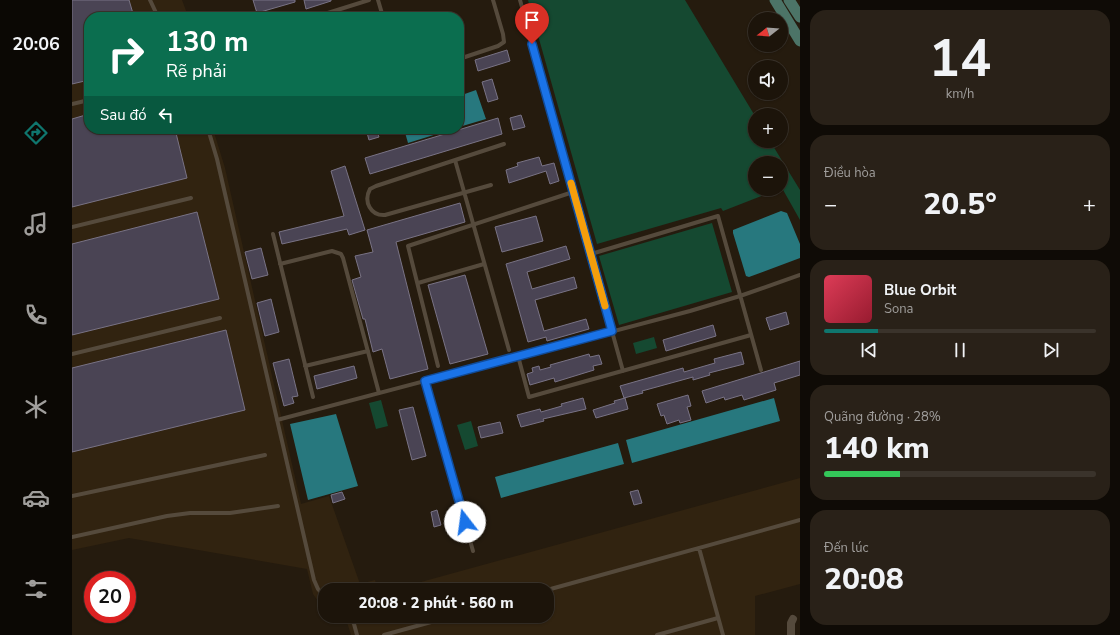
<!DOCTYPE html>
<html lang="vi">
<meta charset="utf-8">
<style>
:root{--surface:#1c140a;--page:#292118;--text:#f1f3f6;--muted:#a09e9c;--line:#3a332b;--accent:#0f766e}
body{margin:0;font-family:"Nunito Sans",sans-serif;background:var(--page);color:var(--text);height:100vh;display:flex;flex-direction:column;font-size:15px;white-space:nowrap}
*{box-sizing:border-box;margin:0}
p{font-size:13px;color:var(--muted)}
.icon{flex:none;width:22px;height:22px;fill:none;stroke:currentColor;stroke-width:2;stroke-linecap:round;stroke-linejoin:round}
.map{position:relative;flex:1;overflow:hidden}
.details{display:flex;flex-direction:column;gap:10px;padding:10px;background:#0f0b06;width:320px}
.details>*{flex:none}
.banner{position:absolute;left:12px;top:12px;width:380px;height:122px;border-radius:16px;box-shadow:0 1px 3px #0004,0 0 0 1px var(--line);background:#0b6e4f;color:#fff;overflow:hidden}
.needle{width:26px;rotate:253deg}
.buttons{position:absolute;left:676px;top:12px;display:grid;gap:8px}
.buttons a{display:grid;place-items:center;width:40px;height:40px;border-radius:50%;background:var(--surface);box-shadow:0 1px 3px #0004,0 0 0 1px var(--line);font-size:20px}
.speed{position:absolute;left:12px;top:571px;display:flex;gap:8px;font-size:20px;font-weight:700;text-align:center}
.speed>*{display:grid;place-content:center;width:52px;height:52px;border-radius:50%;background:var(--surface);box-shadow:0 1px 3px #0004,0 0 0 1px var(--line);line-height:1}
.speed .limit{border:6px solid #d22;background:#fff;color:#111}
.pin{position:absolute;display:grid;place-items:center;width:34px;height:34px;color:#fff;margin:-41px -17px;border-radius:50% 50% 50% 0;rotate:-45deg;box-shadow:0 0 4px #0007}
.pin .icon{rotate:45deg}
.me{position:absolute;width:44px;margin:-22px;rotate:345deg;stroke-linejoin:round;filter:drop-shadow(0 0 3px #0008)}
.turn{display:flex;align-items:center;gap:14px;height:84px;padding:0 16px;font-size:18px}
.turn .icon{width:52px;height:52px;stroke-width:2.5}
.turn b{display:block;font-size:28px;line-height:34px}
.then{display:flex;align-items:center;height:38px;padding:0 16px;background:#0003;gap:8px;font-size:15px}
.big{font-size:30px;font-weight:800;line-height:1.1}
.details .card{flex:1;display:flex;flex-direction:column;justify-content:center;gap:6px;min-width:0;padding:0 14px;border-radius:16px;background:var(--page)}
.details .dial{align-items:center;gap:0}
.dial b{font-size:52px;line-height:1}
.song{display:flex;align-items:center;gap:12px}
.cover{width:48px;height:48px;border-radius:6px;background:linear-gradient(135deg,hsl(350 70% 55%),hsl(350 70% 35%))}
.played{height:4px;border-radius:2px;background:linear-gradient(90deg,var(--accent) 20%,var(--line) 20%)}
.keys{display:flex;justify-content:space-around;direction:ltr}
.heat{display:flex;justify-content:space-between;align-items:center;font-size:22px;direction:ltr}
.charge{height:6px;border-radius:3px;background:linear-gradient(90deg,#34c759 28%,var(--line) 0)}
.trip{position:absolute;left:246px;top:583px;width:236px;height:40px;border-radius:16px;background:var(--surface);box-shadow:0 1px 3px #0004,0 0 0 1px var(--line);font-weight:800;line-height:40px;text-align:center}
main{display:flex;flex:1;min-height:0}
.tab-bar{display:flex;flex-direction:column;width:72px;justify-content:space-around;align-items:center;background:#0b0804;color:var(--muted)}
.tab-bar .icon{width:28px;height:28px}
.tab-bar .selected{color:var(--accent)}
.tab-bar b{font-size:18px;color:var(--text)}
.map>svg:first-child{display:block}
.built{fill:#312310}
.green{fill:#154931}
.water{fill:#27787e}
.building{fill:#4a4454;stroke:#797385}
.lines{fill:none;stroke-linecap:round;stroke-linejoin:round}
.service{stroke:#554a3c;stroke-width:4}
.minor{stroke:#554a3c;stroke-width:8}
.secondary{stroke:#4c7467;stroke-width:11}
.route-casing{stroke:#114b97;stroke-width:10}
.route{stroke:#1a73e8;stroke-width:7}
.slow{stroke:#f59e0b;stroke-width:7}
</style>
<main>
<nav class="tab-bar">
<b>20:06</b>
<svg class="icon selected" aria-label="directions" viewBox="0 0 24 24"><path d="M12 3l9 9-9 9-9-9zM9 14v-3h6M13 9l2 2-2 2"/></svg>
<svg class="icon" aria-label="music" viewBox="0 0 24 24"><path d="M9 18V5l10-2v13"/><circle cx="6" cy="18" r="3"/><circle cx="16" cy="16" r="3"/></svg>
<svg class="icon" aria-label="phone" viewBox="0 0 24 24"><path d="M5 4h4l2 5-3 2q2 4 5 5l2-3 5 2v4C11 20 4 13 5 4z"/></svg>
<svg class="icon" aria-label="climate" viewBox="0 0 24 24"><path d="M12 3v18M4 7l16 10M4 17L20 7"/></svg>
<svg class="icon" aria-label="car" viewBox="0 0 24 24"><path d="M5 17H2v-5l4-1 3-4h7l3 4 3 1v5h-3M9 17h6M6 11h13"/><circle cx="7" cy="17" r="2"/><circle cx="17" cy="17" r="2"/></svg>
<svg class="icon" aria-label="filters" viewBox="0 0 24 24"><path d="M4 7h16M4 17h16"/><circle cx="9" cy="7" r="2"/><circle cx="15" cy="17" r="2"/></svg>
</nav>
<div class="map">
<svg width="728" height="635" viewBox="0 0 728 635">
<rect width="100%" height="100%" fill="#251b0e"/>
<path class="built" d="M 0,0 L 110,0 L 116,16 L 114,17 L 17,17 L 17,129 L 141,129 L 153,168 L 229,504 L 257,496 L 288,584 L 303,580 L 306,590 L 253,590 L 253,606 L 246,601 L 241,594 L 235,569 L 57,538 L 0,550 Z
M 728,478 L 728,584 L 683,596 L 683,635 L 279,635 L 273,616 L 475,616 L 475,590 L 320,590 Z"/>
<path class="green" d="M 456,0 L 613,0 L 683,116 L 683,141 L 698,141 L 728,190 L 728,220 L 710,188 L 709,188 L 709,163 L 683,163 L 683,189 L 707,189 L 651,211 L 649,208 L 525,244 Z
M 640,223 L 660,292 L 547,325 L 527,256 Z
M 582,337 L 585,348 L 564,354 L 561,343 Z
M 309,400 L 316,426 L 304,429 L 297,403 Z
M 399,421 L 406,446 L 393,450 L 385,425 Z"/>
<path class="water" d="M 404,90 L 414,119 L 387,127 L 387,96 Z
M 332,129 L 381,129 L 336,143 Z
M 709,211 L 715,213 L 728,244 L 728,258 L 677,277 L 674,276 L 661,233 L 661,230 Z
M 702,398 L 708,421 L 560,463 L 554,440 Z
M 264,414 L 286,486 L 236,500 L 218,424 Z
M 546,443 L 552,464 L 429,498 L 423,477 Z"/>
<path class="building" d="M 0,0 L 57,0 L 62,17 L 17,17 L 17,80 L 0,84 Z
M 181,0 L 223,0 L 223,2 L 185,13 Z
M 232,0 L 259,0 L 259,1 L 234,9 Z
M 435,50 L 438,61 L 406,71 L 403,60 Z
M 420,79 L 426,99 L 416,102 L 410,82 Z
M 17,114 L 17,129 L 103,129 L 115,178 L 0,207 L 0,119 Z
M 449,115 L 453,127 L 441,130 L 438,118 Z
M 426,118 L 430,134 L 298,174 L 293,158 Z
M 294,129 L 304,129 L 307,137 L 297,140 Z
M 467,157 L 470,166 L 482,163 L 487,181 L 478,184 L 474,171 L 437,183 L 434,170 L 446,166 L 445,163 Z
M 273,166 L 293,230 L 277,235 L 275,229 L 210,244 L 207,232 L 272,216 L 259,171 Z
M 388,203 L 393,222 L 324,242 L 356,369 L 318,379 L 310,349 L 301,352 L 293,319 L 291,319 L 280,280 L 289,277 L 283,256 L 301,252 L 295,230 Z
M 125,212 L 147,299 L 0,335 L 0,244 Z
M 464,216 L 471,241 L 430,252 L 423,227 Z
M 494,246 L 498,259 L 455,272 L 460,289 L 502,277 L 505,288 L 463,300 L 472,331 L 514,319 L 517,329 L 475,341 L 474,337 L 456,342 L 434,264 Z
M 189,248 L 196,275 L 180,279 L 173,252 Z
M 393,275 L 416,354 L 378,364 L 356,285 Z
M 199,299 L 207,332 L 193,336 L 185,303 Z
M 714,312 L 717,324 L 698,330 L 694,318 Z
M 641,325 L 644,336 L 594,351 L 591,340 Z
M 154,330 L 173,410 L 0,452 L 0,368 Z
M 669,352 L 672,364 L 637,373 L 638,375 L 621,380 L 621,377 L 570,391 L 571,393 L 552,398 L 548,386 L 611,368 L 612,372 L 643,363 L 642,359 Z
M 517,354 L 518,357 L 527,355 L 530,364 L 521,366 L 522,370 L 483,382 L 482,378 L 458,385 L 455,374 L 461,372 L 460,368 L 467,366 L 468,370 L 479,367 L 478,365 Z
M 217,359 L 226,396 L 220,397 L 222,403 L 212,406 L 201,363 Z
M 728,361 L 728,375 L 702,383 L 704,390 L 672,400 L 670,395 L 653,400 L 652,397 L 634,403 L 630,391 Z
M 282,366 L 285,378 L 245,389 L 242,376 Z
M 616,395 L 619,406 L 615,407 L 619,420 L 608,423 L 607,420 L 595,424 L 592,415 L 589,416 L 585,404 Z
M 511,398 L 514,409 L 471,419 L 472,421 L 449,427 L 445,415 L 468,409 L 469,412 L 490,406 L 489,404 Z
M 553,398 L 556,409 L 524,418 L 521,410 L 543,403 L 542,401 Z
M 341,407 L 354,456 L 340,460 L 327,410 Z
M 428,422 L 431,433 L 409,438 L 406,427 Z
M 566,490 L 570,503 L 562,505 L 558,492 Z
M 270,492 L 273,499 L 261,503 L 259,495 Z
M 365,510 L 369,525 L 362,527 L 359,512 Z"/>
<g class="lines">
<path class="service" d="M 78,0 L 86,17
M 306,0 L 311,17
M 448,0 L 551,371
M 243,17 L 297,0
M 387,59 L 426,46 L 432,42 L 431,34 L 421,0
M 0,104 L 17,100
M 136,129 L 145,159 L 242,580 L 246,589 L 253,597
M 383,160 L 437,350
M 419,185 L 313,215 C 299,216 291,202 298,189 L 304,186 L 432,144
M 0,227 L 119,198
M 201,234 L 241,397
M 519,254 L 646,216 L 689,370
M 208,264 L 260,251 L 269,254 L 271,258 L 307,393
M 346,283 L 412,264
M 0,354 L 148,318
M 446,356 L 457,397 L 679,335
M 233,366 L 296,351
M 366,366 L 336,246 L 501,192
M 353,381 L 401,551
M 205,420 L 618,311 L 668,296 L 728,275
M 0,496 L 193,455
M 0,537 L 95,516 L 118,513 L 158,513 L 206,506
M 627,548 L 651,635
M 475,590 L 728,520
M 278,616 L 282,624 L 285,635
M 312,635 L 381,616
M 585,635 L 646,618"/>
<path class="minor" d="M 719,635 L 719,623 L 721,619"/>
<path class="secondary" d="M 703,0 L 728,41
M 717,0 L 728,17"/>
</g>
<g class="lines">
<g class="route-casing">
<path id="route" d="M 393,522 L 353,381 L 540,331 L 460,44"/>
</g>
<use href="#route" class="route"/>
<path class="slow" d="M 499,183 L 533,306"/>
</g>
</svg>
<div class="buttons">
<a><svg class="needle" viewBox="-14 -14 28 28"><path d="M0-13l5 13h-10z" fill="#e53935"/><path d="M0 13l5-13h-10z" fill="#a09e9c"/></svg></a>
<a><svg class="icon" aria-label="sound" viewBox="0 0 24 24"><path d="M4 9h4l5-4v14l-5-4H4zM17 9q2 3 0 6"/></svg></a>
<a>+</a>
<a>−</a>
</div>
<div class="speed"><div class="limit">20</div></div>
<div class="pin" style="left:460px;top:44px;background:#d93025"><svg class="icon" aria-label="arrive" viewBox="0 0 24 24"><path d="M6 21V4h12l-3 4 3 4H6"/></svg></div>
<svg class="me" style="left:393px;top:522px" viewBox="-20 -20 40 40"><circle r="19" fill="#fff"/><path d="M0-13L10 11 0 6-10 11z" fill="#1a73e8"/></svg>
<div class="trip">20:08 · 2 phút · 560 m</div>
<div class="banner">
<div class="turn"><svg class="icon" aria-label="right" viewBox="0 0 24 24"><path d="M7 20v-9h11M14 6l5 5-5 5"/></svg><div><b>130 m</b>Rẽ phải</div></div>
<div class="then">Sau đó<svg class="icon" aria-label="left" viewBox="0 0 24 24"><path d="M17 20v-9H6M10 6l-5 5 5 5"/></svg></div>
</div>
</div>
<section class="details">
<div class="card dial"><b>14</b><p>km/h</p></div>
<div class="card"><p>Điều hòa</p>
<div class="heat"><a>−</a><b class="big">20.5°</b><a>+</a></div>
</div>
<div class="card">
<div class="song"><i class="cover"></i><div><b>Blue Orbit</b><p>Sona</p></div></div>
<div class="played"></div>
<div class="keys"><svg class="icon" aria-label="previous" viewBox="0 0 24 24"><path d="M18 5L8 12l10 7zM5 5v14"/></svg><svg class="icon" aria-label="pause" viewBox="0 0 24 24"><path d="M8 5v14M16 5v14"/></svg><svg class="icon" aria-label="next" viewBox="0 0 24 24"><path d="M6 5l10 7-10 7zM19 5v14"/></svg></div>
</div>
<div class="card"><p>Quãng đường · 28%</p><b class="big">140 km</b><div class="charge"></div></div>
<div class="card"><p>Đến lúc</p><b class="big">20:08</b></div>
</section>
</main>
